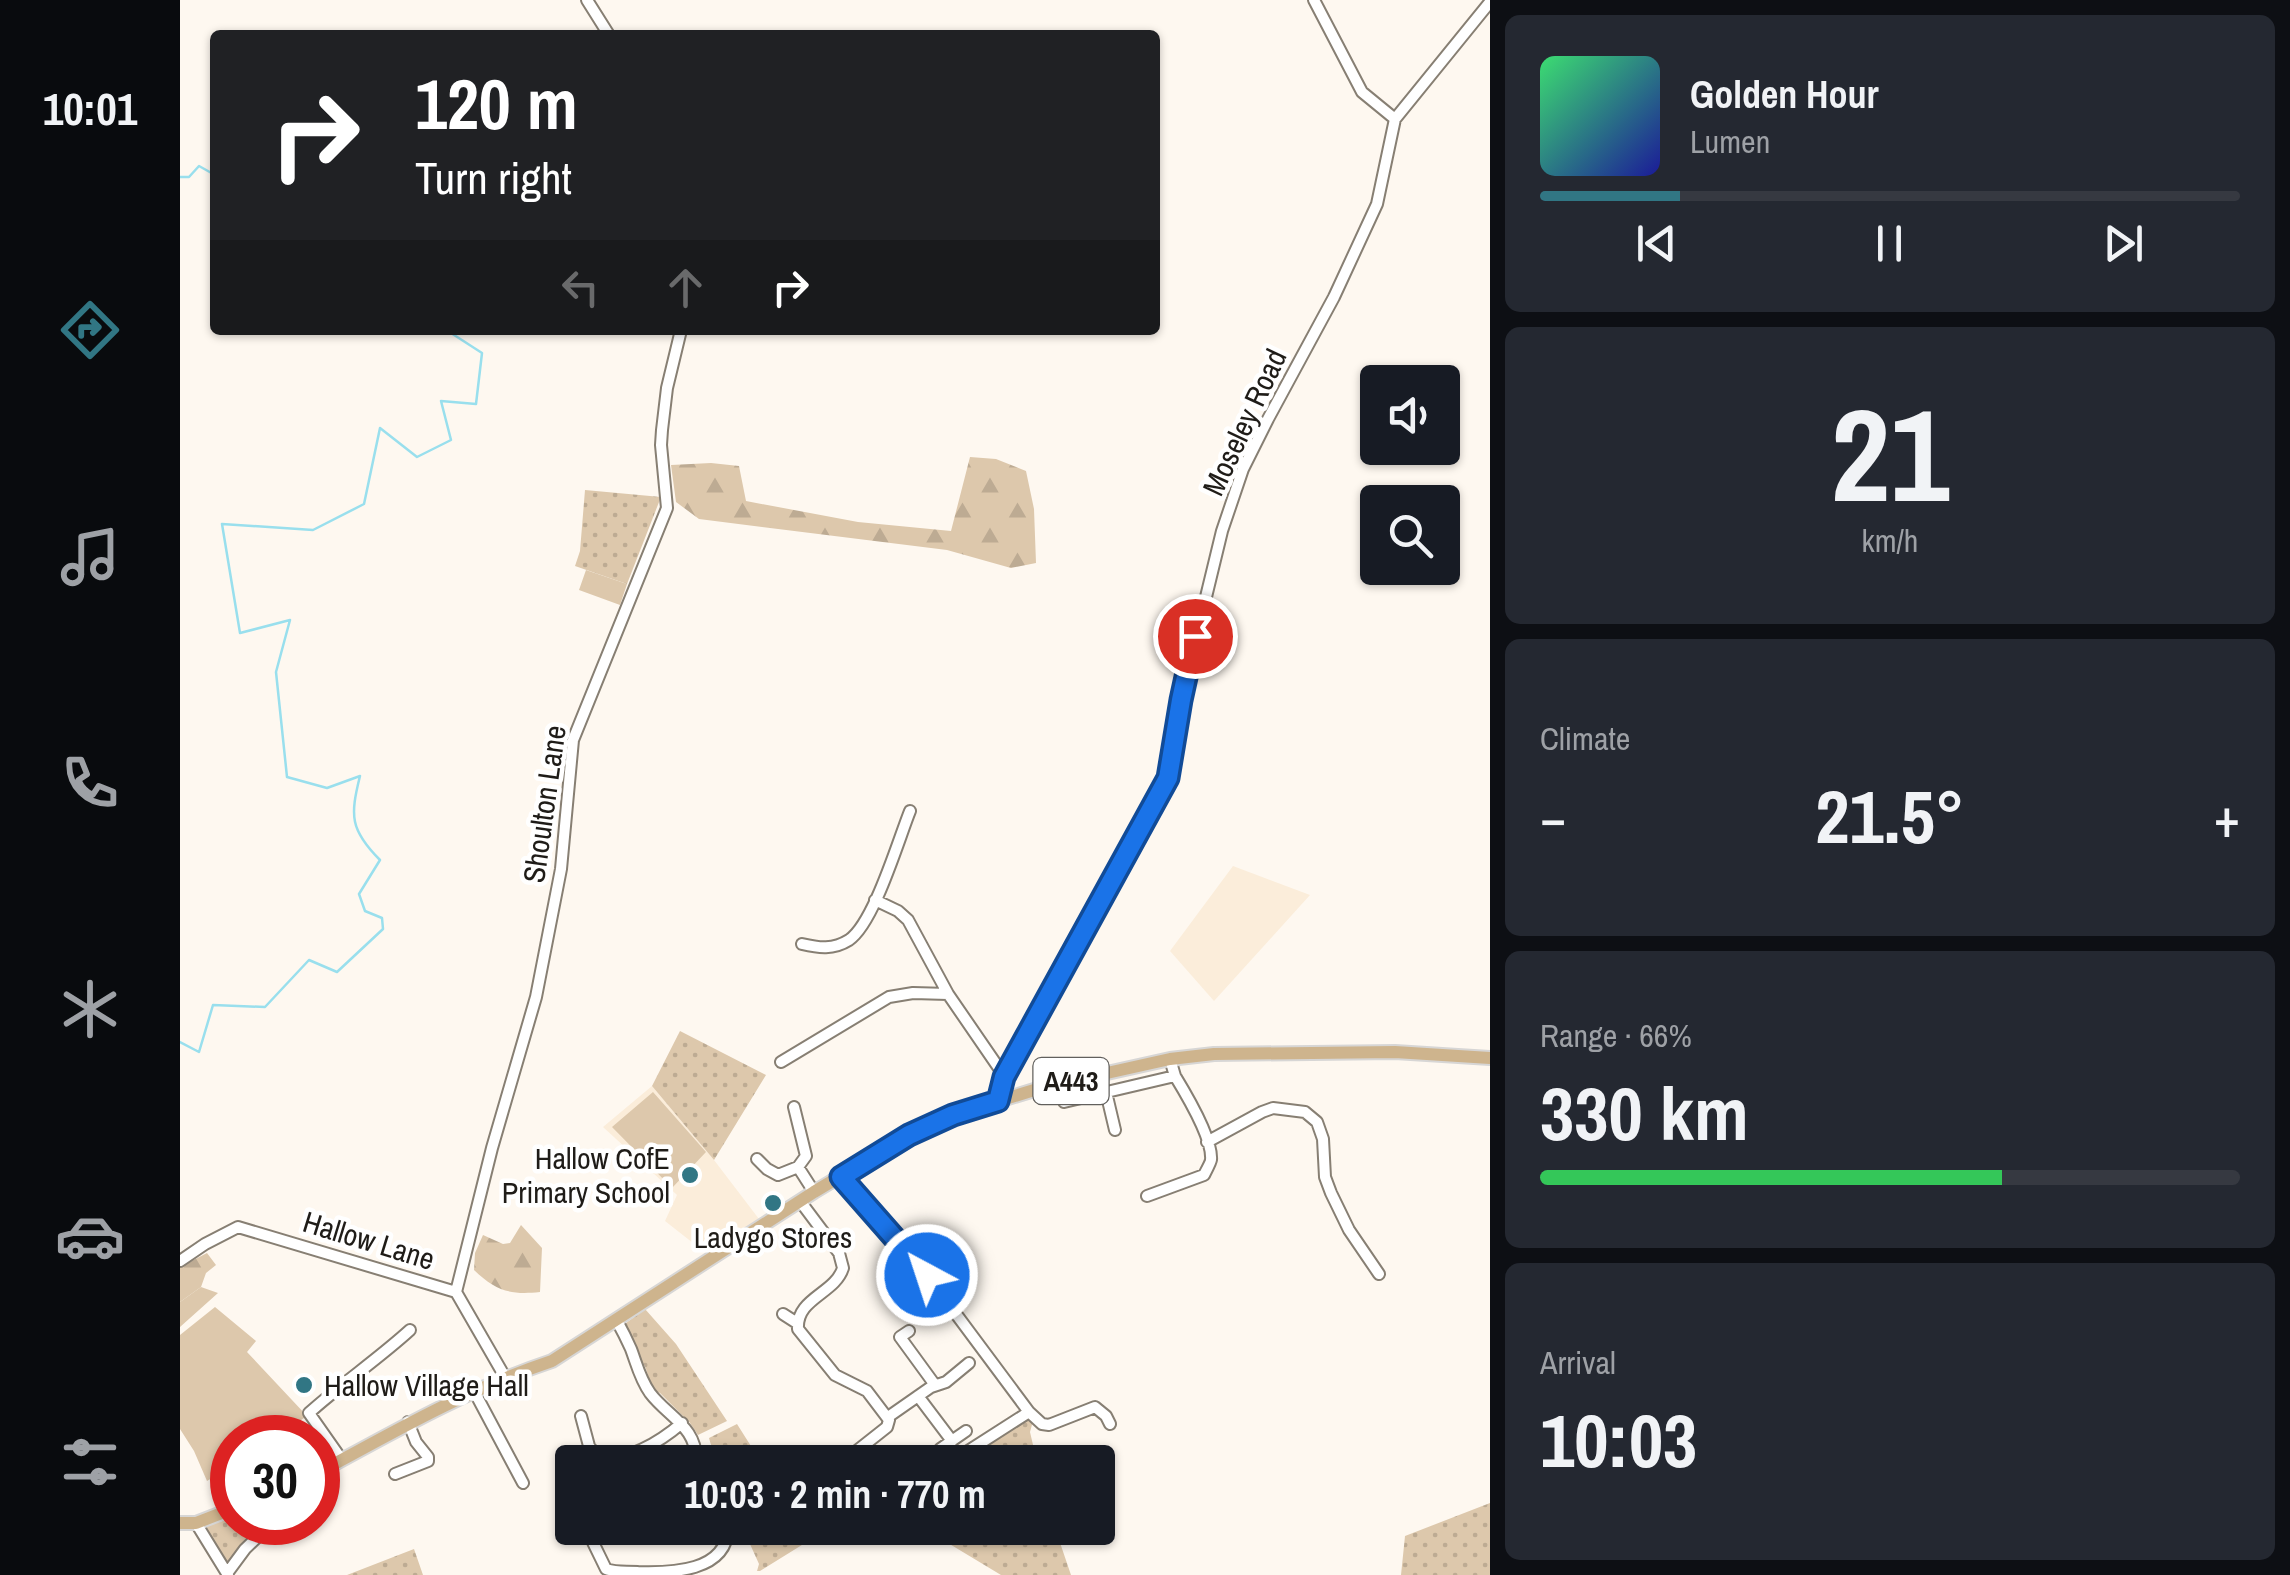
<!DOCTYPE html>
<meta charset="utf-8">
<style>
:root{--surface:#171b24;--page:#242831;--text:#f1f3f6;--muted:#9ea1a6;--line:#363941;--accent:#317684}
body{margin:0;font-family:"Archivo Narrow",sans-serif;background:var(--page);color:var(--text);height:100vh;display:flex;flex-direction:column;font-size:38px;white-space:nowrap}
*{box-sizing:border-box;margin:0}
p{font-size:32px;color:var(--muted)}
.icon{flex:none;width:55px;height:55px;fill:none;stroke:currentColor;stroke-width:2;stroke-linecap:round;stroke-linejoin:round}
.map{position:relative;flex:1;overflow:hidden}
.side{display:flex;flex-direction:column;gap:15px;padding:15px;background:#0d0f14;width:800px}
.side>*{flex:none}
.banner{position:absolute;left:30px;top:30px;width:950px;height:305px;border-radius:10px;box-shadow:0 2px 8px #0004;background:#202124;color:#fff;overflow:hidden}
.tools{position:absolute;left:1180px;top:365px;display:grid;gap:20px}
.tools a{display:grid;place-items:center;width:100px;height:100px;border-radius:10px;background:var(--surface);box-shadow:0 2px 8px #0004;font-size:50px}
.speed{position:absolute;left:30px;top:1415px;display:flex;gap:20px;font-size:50px;font-weight:700;text-align:center}
.speed>*{display:grid;place-content:center;width:130px;height:130px;border-radius:50%;background:var(--surface);box-shadow:0 2px 8px #0004;line-height:1}
.speed .limit{border:15px solid #d22;background:#fff;color:#111}
.pin{position:absolute;display:grid;place-items:center;width:85px;height:85px;color:#fff;margin:-42px;border:5px solid #fff;border-radius:50%;box-shadow:0 2px 10px #0007}
.me{position:absolute;width:110px;margin:-55px;rotate:320deg;stroke-linejoin:round;filter:drop-shadow(0 0 8px #0008)}
.turn{display:flex;align-items:center;gap:35px;height:210px;padding:0 40px;font-size:45px}
.turn .icon{width:130px;height:130px;stroke-width:2.5}
.turn b{display:block;font-size:70px;line-height:85px}
.lanes{display:flex;align-items:center;height:95px;padding:0 40px;background:#0003;justify-content:center;gap:50px;direction:ltr}
.lanes .off{opacity:.35}
.big{font-size:75px;font-weight:700;line-height:1.1}
.side .widget{flex:1;display:flex;flex-direction:column;justify-content:center;gap:15px;min-width:0;padding:0 35px;border-radius:15px;background:var(--page)}
.side .dial{align-items:center;gap:0}
.dial b{font-size:130px;line-height:1}
.song{display:flex;align-items:center;gap:30px}
.cover{width:120px;height:120px;border-radius:15px;background:linear-gradient(135deg,hsl(140 70% 55%),hsl(240 70% 35%))}
.played{height:10px;border-radius:5px;background:linear-gradient(90deg,var(--accent) 20%,var(--line) 20%)}
.keys{display:flex;justify-content:space-around;direction:ltr}
.heat{display:flex;justify-content:space-between;align-items:center;font-size:55px;direction:ltr}
.charge{height:15px;border-radius:8px;background:linear-gradient(90deg,#34c759 66%,var(--line) 0)}
.trip{position:absolute;left:375px;top:1445px;width:560px;height:100px;border-radius:10px;background:var(--surface);box-shadow:0 2px 8px #0004;font-weight:700;line-height:100px;text-align:center}
main{display:flex;flex:1;min-height:0}
.dock{display:flex;flex-direction:column;width:180px;justify-content:space-around;align-items:center;background:#090b0e;color:var(--muted)}
.dock .icon{width:70px;height:70px}
.dock .active{color:var(--accent)}
.dock b{font-size:45px;color:var(--text)}
.map>svg:first-child{display:block}
.built{fill:#fbedda}
.grass{fill:url(#grass-dots)}
.forest{fill:url(#forest-firs)}
.park{fill:#ddc8ac}
.lines{fill:none;stroke-linecap:round;stroke-linejoin:round}
.stream{stroke:#99dfed;stroke-width:2.5}
.minor-casing{stroke:#877f73;stroke-width:14}
.major-casing{stroke:#d7d6d5;stroke-width:16}
.minor{stroke:#fff;stroke-width:10}
.major{stroke:#ceb48d;stroke-width:12}
.route-casing{stroke:#114b97;stroke-width:25}
.route{stroke:#1a73e8;stroke-width:18}
.poi-dot{fill:#317684;stroke:#fff;stroke-width:4}
.labels{text-anchor:middle;dominant-baseline:central;stroke-width:9;stroke-linejoin:round;paint-order:stroke}
.shield{fill:#fff;stroke:#62605d;stroke-width:2.5}
.shield-label{font-size:28px;font-weight:bold;fill:#1f1c18}
.street-label{font-size:30px;fill:#1f1c18;stroke:#fff}
.poi-label{font-size:30px;fill:#1f1c18;stroke:#fff;text-anchor:end}
</style>
<main>
<nav class="dock">
<b>10:01</b>
<svg class="icon active" aria-label="directions" viewBox="0 0 24 24"><path d="M12 3l9 9-9 9-9-9zM9 14v-3h6M13 9l2 2-2 2"/></svg>
<svg class="icon" aria-label="music" viewBox="0 0 24 24"><path d="M9 18V5l10-2v13"/><circle cx="6" cy="18" r="3"/><circle cx="16" cy="16" r="3"/></svg>
<svg class="icon" aria-label="phone" viewBox="0 0 24 24"><path d="M5 4h4l2 5-3 2q2 4 5 5l2-3 5 2v4C11 20 4 13 5 4z"/></svg>
<svg class="icon" aria-label="climate" viewBox="0 0 24 24"><path d="M12 3v18M4 7l16 10M4 17L20 7"/></svg>
<svg class="icon" aria-label="car" viewBox="0 0 24 24"><path d="M5 17H2v-5l4-1 3-4h7l3 4 3 1v5h-3M9 17h6M6 11h13"/><circle cx="7" cy="17" r="2"/><circle cx="17" cy="17" r="2"/></svg>
<svg class="icon" aria-label="filters" viewBox="0 0 24 24"><path d="M4 7h16M4 17h16"/><circle cx="9" cy="7" r="2"/><circle cx="15" cy="17" r="2"/></svg>
</nav>
<div class="map">
<svg width="1310" height="1575" viewBox="0 0 1310 1575">
<defs>
<pattern id="grass-dots" width="8" height="8" patternUnits="userSpaceOnUse" patternTransform="scale(2.5)"><rect width="8" height="8" fill="#ddc8ac"/><path d="M2 2h.1M6 6h.1" fill="none" stroke="#bdab93" stroke-width="1.8" stroke-linecap="round"/></pattern>
<pattern id="forest-firs" width="22" height="20" patternUnits="userSpaceOnUse" patternTransform="scale(2.5)"><rect width="22" height="20" fill="#ddc8ac"/><path d="M5 1l3.5 6h-7zM16 11l3.5 6h-7z" fill="#bdab93"/></pattern>
</defs>
<rect width="100%" height="100%" fill="#fef8f0"/>
<path class="built" d="M 1053,866 L 1130,895 L 1034,1001 L 990,951 Z
M 472,1086 L 534,1160 L 579,1219 L 527,1254 L 485,1221 L 497,1195 L 423,1127 Z"/>
<path class="grass" d="M 405,490 L 481,497 L 447,584 L 395,566 L 400,551 Z
M 500,1031 L 586,1075 L 534,1160 L 472,1086 Z
M 465,1309 L 496,1344 L 547,1421 L 518,1435 L 510,1423 L 480,1393 L 475,1391 C 469,1383 469,1377 466,1369 C 459,1353 448,1341 446,1323 Z
M 843,1420 L 853,1421 L 850,1432 L 857,1462 L 784,1462 Z
M 557,1424 L 581,1462 C 556,1463 536,1467 529,1438 Z
M 1310,1503 L 1310,1575 L 1221,1575 L 1225,1536 Z
M 52,1518 L 52,1522 L 111,1523 L 65,1549 L 48,1572 L 23,1527 Z
M 558,1528 L 623,1528 L 630,1540 L 580,1571 L 577,1571 L 579,1564 L 565,1533 Z
M 743,1528 L 875,1528 L 891,1575 L 821,1575 Z
M 234,1549 L 243,1575 L 167,1575 Z"/>
<path class="forest" d="M 790,457 L 816,459 L 846,471 L 854,509 L 856,563 L 831,568 L 767,550 L 519,519 L 496,502 L 491,465 L 531,463 L 559,466 L 566,501 L 678,522 L 771,531 Z
M 341,1225 L 362,1248 L 360,1292 C 330,1295 316,1291 294,1270 L 295,1253 L 303,1235 L 323,1244 L 330,1243 Z
M 27,1253 L 36,1265 L 26,1273 L 21,1287 L 0,1302 L 0,1267 Z"/>
<path class="park" d="M 406,570 L 447,584 L 440,605 L 399,590 Z
M 473,1092 L 526,1152 L 492,1188 L 432,1127 Z
M 21,1287 L 38,1293 L 0,1327 L 0,1302 Z
M 35,1307 L 76,1341 L 67,1352 L 127,1416 L 96,1437 L 52,1438 L 52,1466 L 27,1481 L 14,1451 L 0,1429 L 0,1335 Z"/>
<g class="lines">
<path class="stream" d="M 0,177 L 9,177 L 19,166 L 35,175
M 0,1042 L 19,1052 L 33,1005 L 85,1007 L 129,960 L 157,972 L 203,929 L 202,918 L 185,911 L 179,894 L 200,860 C 170,830 170,816 180,776 L 147,788 L 107,777 L 96,672 L 110,620 L 60,633 L 42,524 L 133,530 L 184,504 L 200,428 L 237,457 L 271,440 L 261,401 L 296,404 L 302,353 L 271,333 L 271,330"/>
<g class="minor-casing">
<path id="minor" d="M 407,0 L 429,35
M 1134,0 L 1182,92 L 1215,119
M 695,900 L 718,911 L 728,920 L 768,994
M 622,944 C 639,948 653,950 669,940 C 694,923 718,841 730,811
M 601,1062 L 709,997 L 733,993 L 768,994 L 825,1077
M 926,1092 L 935,1130
M 818,1101 L 825,1077 L 988,778 L 1001,700 L 1042,531 L 1063,469 L 1088,419 L 1154,297 L 1197,204 L 1215,119 L 1310,2
M 884,1102 L 995,1076 L 990,1059
M 614,1107 L 626,1156 L 618,1167 L 634,1192
M 1027,1142 L 1082,1112 L 1093,1108 L 1125,1112 L 1137,1122 L 1143,1139 L 1145,1177 L 1151,1193 L 1169,1230 L 1199,1274
M 577,1159 L 587,1169 L 598,1175 L 618,1167
M 661,1177 L 747,1275 L 849,1412 L 862,1424 L 869,1425 L 915,1407 L 926,1416 L 930,1424
M 967,1196 L 1024,1175 C 1025,1173 1031,1162 1031,1160 C 1033,1139 1006,1094 995,1076
M 620,1201 L 659,1253 L 663,1268 C 655,1294 616,1298 618,1329 L 655,1375 L 687,1391 L 709,1420 L 707,1427 L 669,1457
M 0,1261 L 25,1244 L 58,1227 L 276,1292 L 325,1377
M 276,1292 L 312,1148 L 356,997 L 381,869 L 393,740 L 487,508 L 481,445 L 482,430 L 487,388 L 501,330
M 603,1314 L 617,1323
M 437,1321 C 442,1330 447,1340 451,1349 C 457,1365 460,1379 470,1393 C 488,1417 518,1427 516,1462
M 729,1331 L 720,1337 L 755,1385
M 294,1391 L 343,1483
M 738,1396 L 772,1441
M 401,1416 L 409,1446 L 417,1457 C 445,1464 481,1441 502,1423
M 708,1417 L 751,1387 L 766,1382 L 789,1363
M 760,1449 L 786,1431
M 162,1460 L 129,1413 C 161,1384 197,1360 230,1330
M 771,1462 L 849,1412
M 215,1474 L 248,1461 L 248,1457 L 236,1442 L 228,1422
M 16,1523 L 48,1575
M 406,1528 L 426,1569 C 437,1573 446,1571 458,1572 C 491,1573 547,1572 548,1528
M 48,1572 L 65,1549 L 93,1522"/>
</g>
<g class="major-casing">
<path id="major" d="M 138,1473 C 215,1431 288,1389 372,1361 L 634,1192 L 729,1135 L 773,1115 L 864,1087 L 990,1059 L 1034,1054 L 1215,1052 L 1310,1058
M 0,1523 L 16,1523 L 52,1509"/>
</g>
<use href="#minor" class="minor"/>
<use href="#major" class="major"/>
</g>
<g class="lines">
<g class="route-casing">
<path id="route" d="M 747,1275 L 661,1177 L 729,1135 L 773,1115 L 818,1101 L 824,1077 L 988,778 L 1001,700 L 1015,636"/>
</g>
<use href="#route" class="route"/>
</g>
<g class="poi-dot">
<circle cx="510" cy="1175" r="10"/>
<circle cx="593" cy="1203" r="10"/>
<circle cx="124" cy="1385" r="10"/>
</g>
<g class="labels">
<rect class="shield" x="853.5" y="1058" width="75" height="46" rx="8"/>
<g class="shield-label">
<text x="891" y="1081">A443</text>
</g>
<g class="street-label">
<text transform="translate(1064 422) rotate(-65)">Moseley Road</text>
<text transform="translate(364 804) rotate(-82)">Shoulton Lane</text>
<text transform="translate(189 1240) rotate(17)">Hallow Lane</text>
</g>
<g class="poi-label">
<text x="490" y="1158">Hallow CofE<tspan x="490" dy="34">Primary School</tspan></text>
<text x="593" y="1237" text-anchor="middle">Ladygo Stores</text>
<text x="144" y="1385" text-anchor="start">Hallow Village Hall</text>
</g>
</g>
</svg>
<div class="tools">
<a><svg class="icon" aria-label="sound" viewBox="0 0 24 24"><path d="M4 9h4l5-4v14l-5-4H4zM17 9q2 3 0 6"/></svg></a>
<a><svg class="icon" aria-label="search" viewBox="0 0 24 24"><circle cx="10" cy="10" r="6"/><path d="M15 15l6 6"/></svg></a>
</div>
<div class="speed"><div class="limit">30</div></div>
<div class="pin" style="left:1015px;top:636px;background:#d93025"><svg class="icon" aria-label="arrive" viewBox="0 0 24 24"><path d="M6 21V4h12l-3 4 3 4H6"/></svg></div>
<svg class="me" style="left:747px;top:1275px" viewBox="-20 -20 40 40"><circle r="17" fill="#1a73e8" stroke="#fff" stroke-width="3"/><path d="M0-11L8 9 0 5-8 9z" fill="#fff"/></svg>
<div class="trip">10:03 · 2 min · 770 m</div>
<div class="banner">
<div class="turn"><svg class="icon" aria-label="right" viewBox="0 0 24 24"><path d="M7 20v-9h11M14 6l5 5-5 5"/></svg><div><b>120 m</b>Turn right</div></div>
<div class="lanes"><svg class="icon off" aria-label="left" viewBox="0 0 24 24"><path d="M17 20v-9H6M10 6l-5 5 5 5"/></svg><svg class="icon off" aria-label="ahead" viewBox="0 0 24 24"><path d="M12 20V5M6 11l6-6 6 6"/></svg><svg class="icon" aria-label="right" viewBox="0 0 24 24"><path d="M7 20v-9h11M14 6l5 5-5 5"/></svg></div>
</div>
</div>
<section class="side">
<div class="widget">
<div class="song"><i class="cover"></i><div><b>Golden Hour</b><p>Lumen</p></div></div>
<div class="played"></div>
<div class="keys"><svg class="icon" aria-label="previous" viewBox="0 0 24 24"><path d="M18 5L8 12l10 7zM5 5v14"/></svg><svg class="icon" aria-label="pause" viewBox="0 0 24 24"><path d="M8 5v14M16 5v14"/></svg><svg class="icon" aria-label="next" viewBox="0 0 24 24"><path d="M6 5l10 7-10 7zM19 5v14"/></svg></div>
</div>
<div class="widget dial"><b>21</b><p>km/h</p></div>
<div class="widget"><p>Climate</p>
<div class="heat"><a>−</a><b class="big">21.5°</b><a>+</a></div>
</div>
<div class="widget"><p>Range · 66%</p><b class="big">330 km</b><div class="charge"></div></div>
<div class="widget"><p>Arrival</p><b class="big">10:03</b></div>
</section>
</main>
